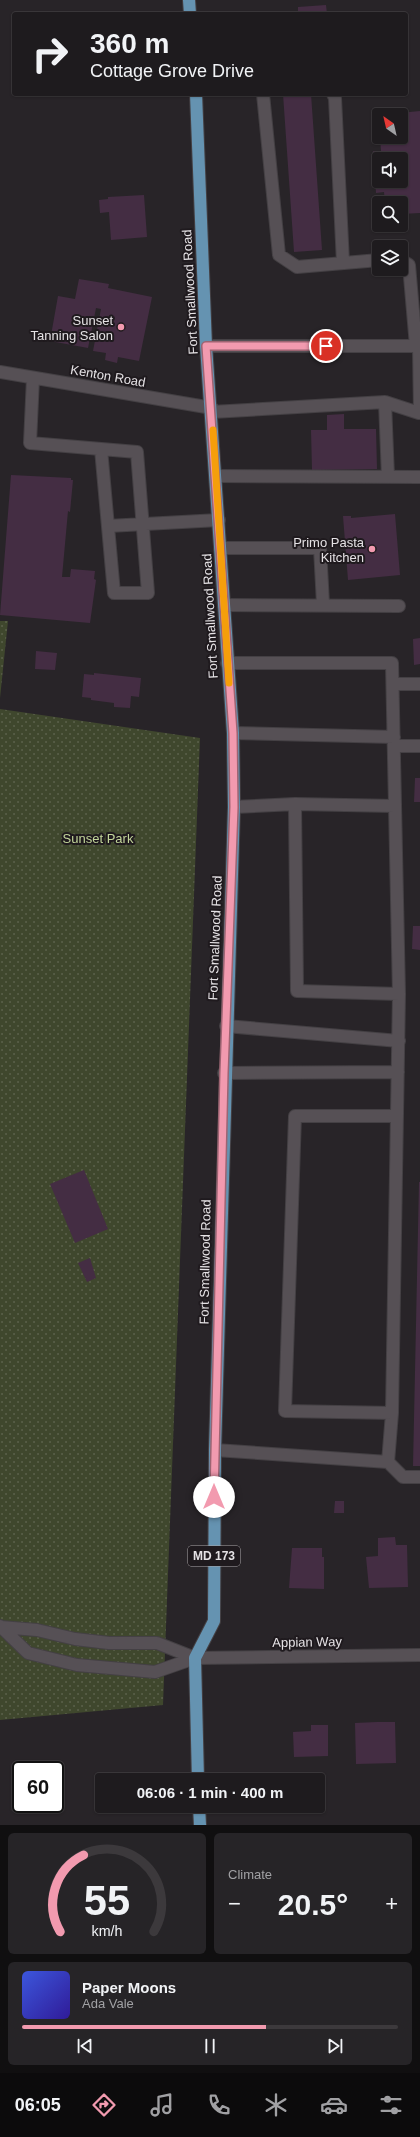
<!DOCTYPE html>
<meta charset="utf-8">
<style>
:root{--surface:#1e1b1e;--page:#262427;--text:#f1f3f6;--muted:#a1a1a4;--line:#3c393c;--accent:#f29aaf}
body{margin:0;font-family:Helvetica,sans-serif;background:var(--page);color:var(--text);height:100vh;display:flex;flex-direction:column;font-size:15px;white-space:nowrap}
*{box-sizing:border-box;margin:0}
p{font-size:13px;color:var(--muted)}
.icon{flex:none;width:22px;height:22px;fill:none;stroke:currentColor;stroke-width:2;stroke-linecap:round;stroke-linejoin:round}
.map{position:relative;height:1825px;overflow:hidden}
.drawer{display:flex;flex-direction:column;gap:8px;padding:8px;background:#100f10;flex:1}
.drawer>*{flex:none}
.guide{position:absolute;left:12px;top:12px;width:396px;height:84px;border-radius:4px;box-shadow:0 1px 3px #0004,0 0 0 1px var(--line);background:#1e1b1e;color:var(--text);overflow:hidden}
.needle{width:26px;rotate:326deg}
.controls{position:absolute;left:372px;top:108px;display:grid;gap:8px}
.controls a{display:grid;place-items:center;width:36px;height:36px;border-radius:4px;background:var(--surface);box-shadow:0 1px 3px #0004,0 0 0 1px var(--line);font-size:20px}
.speed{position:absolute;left:12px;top:1761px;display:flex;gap:8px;font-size:20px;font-weight:700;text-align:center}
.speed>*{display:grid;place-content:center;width:52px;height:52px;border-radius:50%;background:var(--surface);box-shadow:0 1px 3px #0004,0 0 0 1px var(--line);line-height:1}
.speed .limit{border:2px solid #111;border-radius:6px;background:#fff;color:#111}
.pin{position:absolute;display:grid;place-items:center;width:34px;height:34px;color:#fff;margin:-17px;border:2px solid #fff;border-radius:50%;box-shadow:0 1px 4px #0007}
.me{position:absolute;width:44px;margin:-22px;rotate:0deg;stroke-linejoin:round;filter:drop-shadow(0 0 3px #0008)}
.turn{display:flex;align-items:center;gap:14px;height:84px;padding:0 12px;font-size:18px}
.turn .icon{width:52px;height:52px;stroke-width:2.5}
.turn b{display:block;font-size:28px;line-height:34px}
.big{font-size:30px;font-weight:600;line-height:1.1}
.drawer .widget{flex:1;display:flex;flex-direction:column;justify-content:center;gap:6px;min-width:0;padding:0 14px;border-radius:6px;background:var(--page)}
.drawer .dial{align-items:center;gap:0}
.dial svg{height:104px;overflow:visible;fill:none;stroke:var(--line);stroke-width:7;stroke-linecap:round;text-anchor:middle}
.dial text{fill:var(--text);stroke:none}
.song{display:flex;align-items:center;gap:12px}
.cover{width:48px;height:48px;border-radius:6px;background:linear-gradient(135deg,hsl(230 70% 55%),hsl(250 70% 35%))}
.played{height:4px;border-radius:2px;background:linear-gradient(90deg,var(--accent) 65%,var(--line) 65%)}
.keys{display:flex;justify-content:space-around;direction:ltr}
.heat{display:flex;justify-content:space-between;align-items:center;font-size:22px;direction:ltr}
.drawer .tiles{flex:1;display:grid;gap:8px;grid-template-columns:1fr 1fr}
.widget:last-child{grid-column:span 2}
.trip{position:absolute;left:95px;top:1773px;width:230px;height:40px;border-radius:4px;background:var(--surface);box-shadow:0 1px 3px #0004,0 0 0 1px var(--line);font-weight:600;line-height:40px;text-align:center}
.menu{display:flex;height:64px;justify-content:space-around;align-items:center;background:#0c0b0c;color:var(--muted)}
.menu .icon{width:28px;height:28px}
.menu .active{color:var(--accent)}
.menu b{font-size:18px;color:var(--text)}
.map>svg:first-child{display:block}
.park{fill:url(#park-dots)}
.building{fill:#442d43;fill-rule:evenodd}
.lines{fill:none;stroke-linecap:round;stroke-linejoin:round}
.minor-casing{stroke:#444044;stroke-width:14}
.major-casing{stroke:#444044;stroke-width:14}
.minor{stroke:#565055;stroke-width:12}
.major{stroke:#6593b1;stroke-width:12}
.route-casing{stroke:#9d6472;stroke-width:10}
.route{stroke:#f29aaf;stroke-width:7}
.slow{stroke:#f59e0b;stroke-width:7}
.poi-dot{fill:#f29aaf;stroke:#1f1a1e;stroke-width:1.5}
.labels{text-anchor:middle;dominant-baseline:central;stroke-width:4;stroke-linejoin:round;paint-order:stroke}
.shield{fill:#1f1a1e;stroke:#aaa6a9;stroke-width:1}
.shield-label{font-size:12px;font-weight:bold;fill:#e5e2e5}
.street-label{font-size:13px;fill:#e5e2e5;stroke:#1f1a1e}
.poi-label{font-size:13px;fill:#e5e2e5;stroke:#1f1a1e;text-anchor:end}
.park-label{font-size:13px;fill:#c2d59a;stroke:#1f1a1e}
</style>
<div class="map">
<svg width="420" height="1825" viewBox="0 0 420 1825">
<defs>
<pattern id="park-dots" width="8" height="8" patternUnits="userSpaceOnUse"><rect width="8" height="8" fill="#3f472d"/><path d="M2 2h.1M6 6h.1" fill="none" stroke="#5b614b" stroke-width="1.8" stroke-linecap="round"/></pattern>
</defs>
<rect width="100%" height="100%" fill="#282428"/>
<path class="park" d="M 0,621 L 8,621 L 0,698 Z
M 0,709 L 200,738 L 163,1705 L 0,1720 Z"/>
<path class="building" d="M 326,5 L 327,14 L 298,14 L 298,7 Z
M 353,12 L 353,14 L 336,14 L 336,13 Z
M 283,94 L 311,94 L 322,250 L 294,252 Z
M 420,111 L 420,213 L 401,214 L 401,203 L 385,203 L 384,192 L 376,193 L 373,151 L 381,151 L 380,137 L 401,137 L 401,115 L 390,114 ZM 379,159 L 401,159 L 401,181 L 379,181 Z
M 144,195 L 147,237 L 111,240 L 109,212 L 100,213 L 99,200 L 108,199 L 108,197 Z
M 79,279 L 109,284 L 108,288 L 152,297 L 139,361 L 118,357 L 117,363 L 105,360 L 106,353 L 93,351 L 101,309 L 96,308 L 88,348 L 50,341 L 58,296 L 75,299 Z
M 344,414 L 344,429 L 376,429 L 377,469 L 312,470 L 311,430 L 327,430 L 327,415 Z
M 11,475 L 71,478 L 71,480 L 73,480 L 70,512 L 68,511 L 62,577 L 70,577 L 71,569 L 95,571 L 94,579 L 96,580 L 90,623 L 0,615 Z
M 395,514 L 400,575 L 348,580 L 343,516 L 351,516 L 351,518 Z
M 420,638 L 420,664 L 414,665 L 413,639 Z
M 36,651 L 57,653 L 55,670 L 35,669 Z
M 94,673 L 141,678 L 139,697 L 131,696 L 130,708 L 114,707 L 114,703 L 91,700 L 91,698 L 82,697 L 84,674 L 94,675 Z
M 415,778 L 420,778 L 420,802 L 414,802 Z
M 413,926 L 420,926 L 420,950 L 412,949 Z
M 84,1170 L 108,1229 L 75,1243 L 50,1184 Z
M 419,1182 L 420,1182 L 420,1466 L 413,1466 Z
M 90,1258 L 96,1278 L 87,1282 L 78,1263 Z
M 335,1501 L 344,1501 L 344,1513 L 334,1513 Z
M 395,1537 L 396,1545 L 407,1545 L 408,1587 L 369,1588 L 366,1557 L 378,1556 L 378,1538 Z
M 292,1548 L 322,1548 L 322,1557 L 324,1557 L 324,1589 L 289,1588 Z
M 377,1722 L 395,1722 L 396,1763 L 356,1764 L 355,1723 Z
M 311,1725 L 328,1725 L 328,1756 L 294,1757 L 293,1732 L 311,1731 Z"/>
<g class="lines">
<g class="minor-casing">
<path id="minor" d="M 263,94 L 279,255 L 297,267 L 379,260
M 333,94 L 335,98 L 343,263
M 401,260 L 409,265 L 416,346
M 206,346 L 420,346
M 419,346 L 420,413
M 0,372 L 212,408
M 33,378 L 30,443 L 137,452 L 148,593 L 114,593 L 101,449
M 385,402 L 388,477
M 212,412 L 385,402 L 419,413
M 216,476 L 420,477
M 108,526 L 219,520
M 220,548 L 320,548 L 323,604
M 224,605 L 399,606
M 393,684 L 420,684
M 233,733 L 394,737
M 394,746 L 420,746
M 295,804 L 297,991 L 399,994
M 234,807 L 295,804 L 395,806
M 226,1026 L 399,1041
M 224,1073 L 398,1072
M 392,1413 L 285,1411 L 295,1116 L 397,1116
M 215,1450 L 388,1462 L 392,1413 L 399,994 L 392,663 L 227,663
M 388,1462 L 403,1477 L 420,1477
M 0,1626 L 28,1653 L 77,1665 L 155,1672 L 195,1658 L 420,1655
M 1,1627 L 37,1630 L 75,1639 L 109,1643 L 157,1643 L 195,1658"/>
</g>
<g class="major-casing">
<path id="major" d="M 189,0 L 190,14
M 196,94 L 206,346 L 233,733 L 234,807 L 215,1450 L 214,1621 L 195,1658 L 198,1780
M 199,1806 L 200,1825"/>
</g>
<use href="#minor" class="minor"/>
<use href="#major" class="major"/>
</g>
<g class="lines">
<g class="route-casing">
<path id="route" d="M 214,1497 L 224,1073 L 234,807 L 233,733 L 206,346 L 326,346"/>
</g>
<use href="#route" class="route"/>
<path class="slow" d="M 213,430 L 229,683"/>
</g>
<g class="poi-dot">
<circle cx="121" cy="327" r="4"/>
<circle cx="372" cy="549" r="4"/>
</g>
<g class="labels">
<rect class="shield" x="188" y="1546" width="52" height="20" rx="3"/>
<g class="shield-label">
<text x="214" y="1556">MD 173</text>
</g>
<g class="street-label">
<text transform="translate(190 292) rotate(-93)">Fort Smallwood Road</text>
<text transform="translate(108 376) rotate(10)">Kenton Road</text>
<text transform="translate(210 616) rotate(-93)">Fort Smallwood Road</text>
<text transform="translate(215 938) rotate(-88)">Fort Smallwood Road</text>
<text transform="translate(205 1262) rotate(-89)">Fort Smallwood Road</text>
<text transform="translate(307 1642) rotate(-1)">Appian Way</text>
</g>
<g class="poi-label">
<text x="113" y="320">Sunset<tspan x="113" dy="15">Tanning Salon</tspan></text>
<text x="364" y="542">Primo Pasta<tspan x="364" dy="15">Kitchen</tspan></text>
</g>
<g class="park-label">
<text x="98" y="838">Sunset Park</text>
</g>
</g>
</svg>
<div class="controls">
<a><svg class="needle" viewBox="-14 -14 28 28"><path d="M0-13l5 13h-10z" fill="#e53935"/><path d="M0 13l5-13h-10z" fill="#a1a1a4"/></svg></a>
<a><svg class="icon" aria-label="sound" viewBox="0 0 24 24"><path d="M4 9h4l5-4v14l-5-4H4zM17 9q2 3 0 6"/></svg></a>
<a><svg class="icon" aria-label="search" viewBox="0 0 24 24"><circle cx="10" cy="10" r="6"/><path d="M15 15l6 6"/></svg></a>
<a><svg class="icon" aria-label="layers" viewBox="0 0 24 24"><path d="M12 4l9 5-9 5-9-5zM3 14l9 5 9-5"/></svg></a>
</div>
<div class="speed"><div class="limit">60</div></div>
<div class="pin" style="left:326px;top:346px;background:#d93025"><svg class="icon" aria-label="arrive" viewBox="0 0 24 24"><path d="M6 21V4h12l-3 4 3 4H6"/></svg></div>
<svg class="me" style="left:214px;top:1497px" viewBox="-20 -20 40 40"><circle r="19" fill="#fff"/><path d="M0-13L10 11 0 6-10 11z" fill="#f29aaf"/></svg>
<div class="trip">06:06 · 1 min · 400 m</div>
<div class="guide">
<div class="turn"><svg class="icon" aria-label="right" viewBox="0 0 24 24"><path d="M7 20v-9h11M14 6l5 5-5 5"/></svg><div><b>360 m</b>Cottage Grove Drive</div></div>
</div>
</div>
<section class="drawer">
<div class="tiles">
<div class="widget dial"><svg viewBox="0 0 100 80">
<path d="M14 69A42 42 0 1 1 86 69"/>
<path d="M14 69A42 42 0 0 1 32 10" stroke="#f29aaf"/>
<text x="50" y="56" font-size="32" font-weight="700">55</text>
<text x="50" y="72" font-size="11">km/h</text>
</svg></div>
<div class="widget"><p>Climate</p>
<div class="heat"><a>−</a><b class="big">20.5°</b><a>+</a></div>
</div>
<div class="widget">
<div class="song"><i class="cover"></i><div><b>Paper Moons</b><p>Ada Vale</p></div></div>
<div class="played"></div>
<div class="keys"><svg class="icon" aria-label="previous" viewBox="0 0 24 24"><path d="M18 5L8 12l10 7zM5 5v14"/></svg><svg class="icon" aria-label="pause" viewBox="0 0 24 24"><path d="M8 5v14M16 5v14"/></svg><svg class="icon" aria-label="next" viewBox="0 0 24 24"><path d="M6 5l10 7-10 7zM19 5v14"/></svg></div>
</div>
</div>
</section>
<nav class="menu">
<b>06:05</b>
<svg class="icon active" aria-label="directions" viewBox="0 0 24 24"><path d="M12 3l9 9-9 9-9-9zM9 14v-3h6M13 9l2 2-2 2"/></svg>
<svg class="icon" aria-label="music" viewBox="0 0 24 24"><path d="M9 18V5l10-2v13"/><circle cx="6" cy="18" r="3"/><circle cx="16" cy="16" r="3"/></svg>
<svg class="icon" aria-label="phone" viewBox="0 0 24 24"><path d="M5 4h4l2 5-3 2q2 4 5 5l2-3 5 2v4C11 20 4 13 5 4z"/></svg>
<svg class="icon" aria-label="climate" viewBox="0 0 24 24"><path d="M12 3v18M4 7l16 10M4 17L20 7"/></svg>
<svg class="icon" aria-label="car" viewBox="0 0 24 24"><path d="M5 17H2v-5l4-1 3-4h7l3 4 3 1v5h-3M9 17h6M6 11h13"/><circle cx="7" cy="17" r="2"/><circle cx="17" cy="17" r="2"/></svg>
<svg class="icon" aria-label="filters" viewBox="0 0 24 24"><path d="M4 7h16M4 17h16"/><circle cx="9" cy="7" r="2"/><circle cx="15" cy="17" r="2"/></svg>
</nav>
